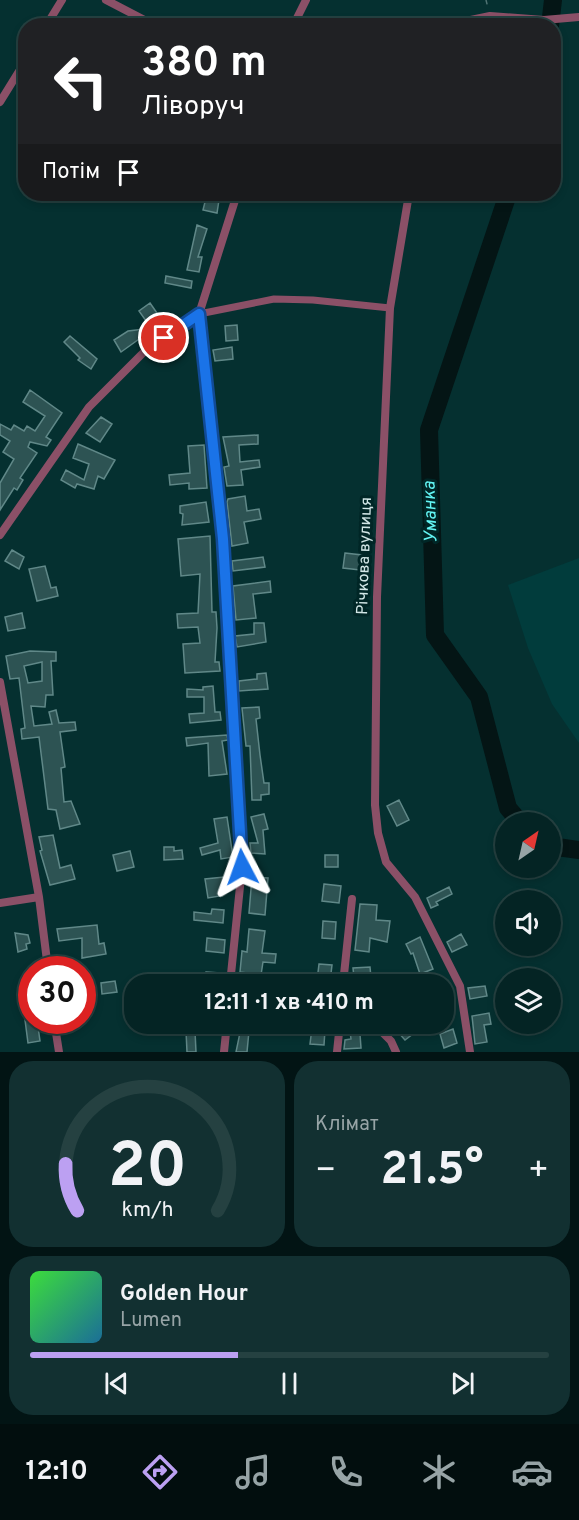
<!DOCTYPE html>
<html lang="uk">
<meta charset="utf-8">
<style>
:root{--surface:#042424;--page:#123031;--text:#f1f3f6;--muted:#97a4a6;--line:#254141;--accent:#bca0f2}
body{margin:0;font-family:Overpass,sans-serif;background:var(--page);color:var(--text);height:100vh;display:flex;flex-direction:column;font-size:22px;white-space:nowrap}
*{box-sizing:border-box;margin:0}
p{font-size:20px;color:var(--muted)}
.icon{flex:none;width:33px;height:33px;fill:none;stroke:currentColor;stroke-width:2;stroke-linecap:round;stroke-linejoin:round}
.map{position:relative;height:1052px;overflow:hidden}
.sheet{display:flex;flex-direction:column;gap:9px;padding:9px;background:#021414;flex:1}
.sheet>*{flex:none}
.banner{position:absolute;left:18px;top:18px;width:543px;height:183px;border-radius:24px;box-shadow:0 3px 9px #0003,0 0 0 2px var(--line);background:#202124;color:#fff;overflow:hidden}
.needle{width:39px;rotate:34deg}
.controls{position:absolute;left:495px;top:812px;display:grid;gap:12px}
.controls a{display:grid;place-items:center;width:66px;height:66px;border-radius:50%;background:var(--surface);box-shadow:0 3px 9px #0003,0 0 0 2px var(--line);font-size:30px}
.speed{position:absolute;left:18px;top:956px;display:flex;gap:12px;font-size:30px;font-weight:700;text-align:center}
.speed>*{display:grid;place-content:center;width:78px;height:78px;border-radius:50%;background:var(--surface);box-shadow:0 3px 9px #0003,0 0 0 2px var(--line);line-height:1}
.speed .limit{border:9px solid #d22;background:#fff;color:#111}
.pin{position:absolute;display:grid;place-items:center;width:51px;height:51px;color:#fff;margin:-26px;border:3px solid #fff;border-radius:50%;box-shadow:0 2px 6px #0007}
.me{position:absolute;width:66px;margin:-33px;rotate:356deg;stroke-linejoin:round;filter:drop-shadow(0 0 4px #0008)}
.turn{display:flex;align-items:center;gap:21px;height:126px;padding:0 24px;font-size:27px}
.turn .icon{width:78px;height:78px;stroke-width:2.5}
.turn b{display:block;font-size:42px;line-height:51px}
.then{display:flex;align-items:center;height:57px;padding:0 24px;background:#0003;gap:12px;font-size:22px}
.big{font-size:45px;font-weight:700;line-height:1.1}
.sheet .widget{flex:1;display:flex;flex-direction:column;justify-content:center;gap:9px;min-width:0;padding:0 21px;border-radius:24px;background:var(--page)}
.sheet .dial{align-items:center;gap:0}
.dial svg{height:156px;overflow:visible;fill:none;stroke:var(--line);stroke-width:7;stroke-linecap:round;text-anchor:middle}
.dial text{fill:var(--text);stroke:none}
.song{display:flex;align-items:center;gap:18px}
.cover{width:72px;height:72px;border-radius:9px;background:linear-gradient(135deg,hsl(120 70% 55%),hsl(200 70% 35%))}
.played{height:6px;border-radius:3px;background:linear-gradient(90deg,var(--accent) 40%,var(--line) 40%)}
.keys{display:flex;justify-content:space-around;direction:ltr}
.heat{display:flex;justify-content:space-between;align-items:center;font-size:33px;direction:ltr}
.sheet .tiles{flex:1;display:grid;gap:9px;grid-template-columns:1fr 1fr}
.widget:last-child{grid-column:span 2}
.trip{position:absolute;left:124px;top:974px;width:330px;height:60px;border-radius:24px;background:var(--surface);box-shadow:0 3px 9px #0003,0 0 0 2px var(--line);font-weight:700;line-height:60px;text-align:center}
.tabs{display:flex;height:96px;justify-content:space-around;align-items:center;background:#020e0e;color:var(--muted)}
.tabs .icon{width:42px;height:42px}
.tabs .active{color:var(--accent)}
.tabs b{font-size:27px;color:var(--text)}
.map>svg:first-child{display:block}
.built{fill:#013c3c}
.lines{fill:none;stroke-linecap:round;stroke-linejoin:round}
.river{stroke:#041515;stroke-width:18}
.building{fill:#2d5353;stroke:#608888;stroke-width:1.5;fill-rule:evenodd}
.path{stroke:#517474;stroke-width:1.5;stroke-dasharray:4.5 4.5;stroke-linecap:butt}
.pedestrian{stroke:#8b5067;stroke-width:7}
.minor{stroke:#8b5067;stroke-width:8}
.route-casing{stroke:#114b97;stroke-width:15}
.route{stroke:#1a73e8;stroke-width:10}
.labels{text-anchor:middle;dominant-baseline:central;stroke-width:6;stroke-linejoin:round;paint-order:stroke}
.street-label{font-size:16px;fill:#d1e6e6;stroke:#002626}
.water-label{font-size:18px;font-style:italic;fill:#63f6f5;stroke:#002626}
</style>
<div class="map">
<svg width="579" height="1052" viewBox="0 0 579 1052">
<rect width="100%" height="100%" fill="#053030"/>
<path class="built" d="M 579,558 L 579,743 L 552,704 L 528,648 L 508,585 Z"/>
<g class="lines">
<path class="river" d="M 550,26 L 553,0
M 508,194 L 429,430 L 435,635 L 479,697 L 508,808 L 520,822
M 550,846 L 579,850"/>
</g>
<path class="building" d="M 206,198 L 219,200 L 217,213 L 203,210 Z
M 197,225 L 207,229 L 198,257 L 202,257 L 199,272 L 187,270 Z
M 166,276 L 192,281 L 191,288 L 165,283 Z
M 150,303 L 157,313 L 146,321 L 139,311 Z
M 237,325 L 238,340 L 226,341 L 225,326 Z
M 161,327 L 162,331 L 154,337 L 150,337 L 149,332 L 121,352 L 114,340 L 128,331 Z
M 70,336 L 97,359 L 91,369 L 78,360 L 80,358 L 64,342 Z
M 232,347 L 233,359 L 215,361 L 213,350 Z
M 30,390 L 62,413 L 46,437 L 51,440 L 47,446 L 30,442 L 28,447 L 37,453 L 20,478 L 23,480 L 17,490 L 14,488 L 0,510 L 0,483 L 14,459 L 3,452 L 10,441 L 0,435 L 0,424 L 11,430 L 14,425 L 24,431 L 27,426 L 35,431 L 45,416 L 23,402 Z
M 101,417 L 112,424 L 100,442 L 86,433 Z
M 258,435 L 258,444 L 239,445 L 240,462 L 259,460 L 260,467 L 241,470 L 243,485 L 227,486 L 224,467 L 229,466 L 223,437 Z
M 78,444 L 115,460 L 104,479 L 98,476 L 94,489 L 77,484 L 75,488 L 61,480 L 66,470 L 84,480 L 89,464 L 73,458 Z
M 204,445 L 207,488 L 189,489 L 189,483 L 170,485 L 169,475 L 190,473 L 188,446 Z
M 245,496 L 247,511 L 259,509 L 261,519 L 244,522 L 248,543 L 232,546 L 227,502 L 228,499 Z
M 206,502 L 209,522 L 182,525 L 183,514 L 180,513 L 180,506 Z
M 210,536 L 212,612 L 216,612 L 217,628 L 215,662 L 219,662 L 220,671 L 185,673 L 183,644 L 200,643 L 198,627 L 178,628 L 177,614 L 198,613 L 200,574 L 181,576 L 178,539 Z
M 12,550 L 24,557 L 19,569 L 5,561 Z
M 345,553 L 362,555 L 360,570 L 343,568 Z
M 263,557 L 265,567 L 233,571 L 232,561 Z
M 45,566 L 51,588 L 56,587 L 58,596 L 37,601 L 29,569 Z
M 270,581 L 271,592 L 253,594 L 256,618 L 236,620 L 233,586 Z
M 22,613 L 25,628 L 8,631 L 5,617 Z
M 254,623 L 264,623 L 266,642 L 237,647 L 235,636 L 254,634 Z
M 30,651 L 56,652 L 56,661 L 51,661 L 53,695 L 46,695 L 45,707 L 31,706 L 34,726 L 52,724 L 49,712 L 56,710 L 59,723 L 75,722 L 76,730 L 60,732 L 65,767 L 61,768 L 64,802 L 71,801 L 80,824 L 60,829 L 56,810 L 48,809 L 39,737 L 22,739 L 21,729 L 25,728 L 19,678 L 10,679 L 6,656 ZM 42,662 L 42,681 L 28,683 L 24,666 Z
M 266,673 L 268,689 L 239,691 L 239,681 L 257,679 L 257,674 Z
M 213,686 L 215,712 L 220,712 L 221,720 L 190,723 L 189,714 L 204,713 L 204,697 L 187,697 L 187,689 L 203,690 L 203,687 Z
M 259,707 L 260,718 L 256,719 L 260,755 L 264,783 L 269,783 L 269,794 L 261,795 L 261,800 L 252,800 L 250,746 L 246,746 L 242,708 Z
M 227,735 L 228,740 L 222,741 L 227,774 L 209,776 L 208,743 L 187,746 L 186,738 Z
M 399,800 L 409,820 L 397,826 L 387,806 Z
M 264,814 L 268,829 L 263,830 L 265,854 L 251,853 L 250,843 L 258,843 L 251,817 Z
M 227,817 L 233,857 L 221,859 L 220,850 L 202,855 L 200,848 L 218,843 L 214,819 Z
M 53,835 L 60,868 L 71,865 L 75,879 L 50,885 L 40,851 L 42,850 L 39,837 Z
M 164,847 L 174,847 L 174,851 L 182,850 L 183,859 L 164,860 Z
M 130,851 L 134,867 L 117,871 L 113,855 Z
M 325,855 L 338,855 L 338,867 L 325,867 Z
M 224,877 L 226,889 L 219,890 L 220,896 L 208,898 L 205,879 Z
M 252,877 L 268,878 L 265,915 L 249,913 Z
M 324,884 L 341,886 L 339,903 L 322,901 Z
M 449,887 L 452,894 L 436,902 L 438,905 L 431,908 L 427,898 Z
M 360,904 L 377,905 L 376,920 L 390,921 L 387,942 L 370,938 L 369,952 L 355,950 Z
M 212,909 L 224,910 L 223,923 L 194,920 L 194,912 L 211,914 Z
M 323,921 L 336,922 L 335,939 L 322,938 Z
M 97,925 L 99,944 L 104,943 L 106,954 L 82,958 L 82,938 L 59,941 L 57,929 Z
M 249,929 L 265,931 L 262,953 L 276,954 L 275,963 L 263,962 L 261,975 L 240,972 L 242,951 L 247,952 Z
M 15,933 L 28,935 L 30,943 L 26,944 L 27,949 L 18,952 Z
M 461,934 L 467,945 L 452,952 L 447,942 Z
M 420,937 L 433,969 L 420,974 L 413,953 L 411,954 L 406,944 Z
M 207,938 L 225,940 L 224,953 L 206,951 Z
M 319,964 L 332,965 L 330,982 L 317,981 Z
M 370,967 L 371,978 L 354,978 L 353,968 Z
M 206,972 L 220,973 L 219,984 L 204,984 Z
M 115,981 L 117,992 L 102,994 L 101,983 Z
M 485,986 L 487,996 L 470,999 L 468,988 Z
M 489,1013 L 491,1024 L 484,1025 L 487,1042 L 475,1044 L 472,1016 Z
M 25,1020 L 37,1020 L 40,1041 L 28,1043 Z
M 242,1023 L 260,1023 L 259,1032 L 249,1031 L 247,1052 L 236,1052 Z
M 390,1023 L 403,1023 L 413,1034 L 405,1040 Z
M 312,1028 L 325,1030 L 324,1045 L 310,1044 Z
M 453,1029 L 457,1043 L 444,1048 L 440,1034 Z
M 186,1031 L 195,1031 L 196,1052 L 187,1052 Z
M 350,1032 L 360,1034 L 361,1048 L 344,1049 L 345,1040 L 351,1039 Z"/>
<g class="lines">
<path class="path" d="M 486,0 L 488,8"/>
<path class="pedestrian" d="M 199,314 L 274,299 L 313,300 L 390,308"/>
<path class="minor" d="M 106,0 L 156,26
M 46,26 L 62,0
M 293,26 L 306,0
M 442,26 L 490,16 L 544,20 L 579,17
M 0,102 L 26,60
M 409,194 L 390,308 L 377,597 L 375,805 L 378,833 L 386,862 L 415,897 L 460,986 L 470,1052
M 199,314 L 223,539 L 242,867 L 230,984
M 0,535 L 89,407 L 146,350 L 199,314 L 237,194
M 0,682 L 39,897 L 48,969
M 0,903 L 39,897
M 343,984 L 352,899
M 54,1020 L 59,1052
M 373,1023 L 391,1041 L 396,1052
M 224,1052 L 227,1023
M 337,1052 L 340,1023"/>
</g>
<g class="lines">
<g class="route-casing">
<path id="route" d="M 164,338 L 199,314 L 223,539 L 242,867"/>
</g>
<use href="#route" class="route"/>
</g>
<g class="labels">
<g class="street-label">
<text transform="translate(365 556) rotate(-88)">Річкова вулиця</text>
</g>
<g class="water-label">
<text transform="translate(431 512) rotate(-92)">Уманка</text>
</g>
</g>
</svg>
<div class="controls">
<a><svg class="needle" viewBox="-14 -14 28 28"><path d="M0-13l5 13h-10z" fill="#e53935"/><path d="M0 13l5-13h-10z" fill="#97a4a6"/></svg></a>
<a><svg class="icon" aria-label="sound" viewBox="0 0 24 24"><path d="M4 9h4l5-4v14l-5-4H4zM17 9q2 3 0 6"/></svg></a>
<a><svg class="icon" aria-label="layers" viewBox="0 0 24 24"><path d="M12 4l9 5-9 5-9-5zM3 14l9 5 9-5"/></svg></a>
</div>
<div class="speed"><div class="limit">30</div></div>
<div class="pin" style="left:164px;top:338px;background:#d93025"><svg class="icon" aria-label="arrive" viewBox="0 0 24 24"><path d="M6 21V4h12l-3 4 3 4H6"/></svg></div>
<svg class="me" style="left:242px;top:867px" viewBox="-20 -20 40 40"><path d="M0-17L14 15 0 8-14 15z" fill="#1a73e8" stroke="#fff" stroke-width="4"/></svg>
<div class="trip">12:11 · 1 хв · 410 m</div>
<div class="banner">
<div class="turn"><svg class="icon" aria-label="left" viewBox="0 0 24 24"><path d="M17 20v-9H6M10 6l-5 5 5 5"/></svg><div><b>380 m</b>Ліворуч</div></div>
<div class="then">Потім<svg class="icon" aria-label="arrive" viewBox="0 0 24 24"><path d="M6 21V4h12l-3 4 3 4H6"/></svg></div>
</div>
</div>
<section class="sheet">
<div class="tiles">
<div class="widget dial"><svg viewBox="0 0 100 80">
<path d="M14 69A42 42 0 1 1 86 69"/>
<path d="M14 69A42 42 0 0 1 8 45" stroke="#bca0f2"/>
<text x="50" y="56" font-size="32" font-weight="700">20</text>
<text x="50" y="72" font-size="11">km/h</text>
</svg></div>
<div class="widget"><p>Клімат</p>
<div class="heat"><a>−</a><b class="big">21.5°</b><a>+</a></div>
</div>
<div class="widget">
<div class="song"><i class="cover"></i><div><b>Golden Hour</b><p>Lumen</p></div></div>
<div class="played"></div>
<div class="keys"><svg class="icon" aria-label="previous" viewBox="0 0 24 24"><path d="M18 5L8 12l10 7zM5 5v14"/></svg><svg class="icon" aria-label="pause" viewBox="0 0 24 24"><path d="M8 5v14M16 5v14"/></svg><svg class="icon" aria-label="next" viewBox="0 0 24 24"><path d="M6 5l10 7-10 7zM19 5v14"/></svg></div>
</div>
</div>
</section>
<nav class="tabs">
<b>12:10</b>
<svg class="icon active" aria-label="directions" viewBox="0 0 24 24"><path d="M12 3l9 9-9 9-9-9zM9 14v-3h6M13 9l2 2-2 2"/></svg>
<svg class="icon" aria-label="music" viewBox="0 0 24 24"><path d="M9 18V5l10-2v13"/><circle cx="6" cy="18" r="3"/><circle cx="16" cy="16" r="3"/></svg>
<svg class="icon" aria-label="phone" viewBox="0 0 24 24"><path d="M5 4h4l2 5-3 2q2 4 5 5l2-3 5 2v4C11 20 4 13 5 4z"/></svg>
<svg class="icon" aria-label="climate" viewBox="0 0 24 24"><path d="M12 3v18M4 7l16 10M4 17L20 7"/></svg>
<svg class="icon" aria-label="car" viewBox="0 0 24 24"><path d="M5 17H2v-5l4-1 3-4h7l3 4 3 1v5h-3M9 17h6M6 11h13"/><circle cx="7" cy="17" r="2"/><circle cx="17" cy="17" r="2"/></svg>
</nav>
